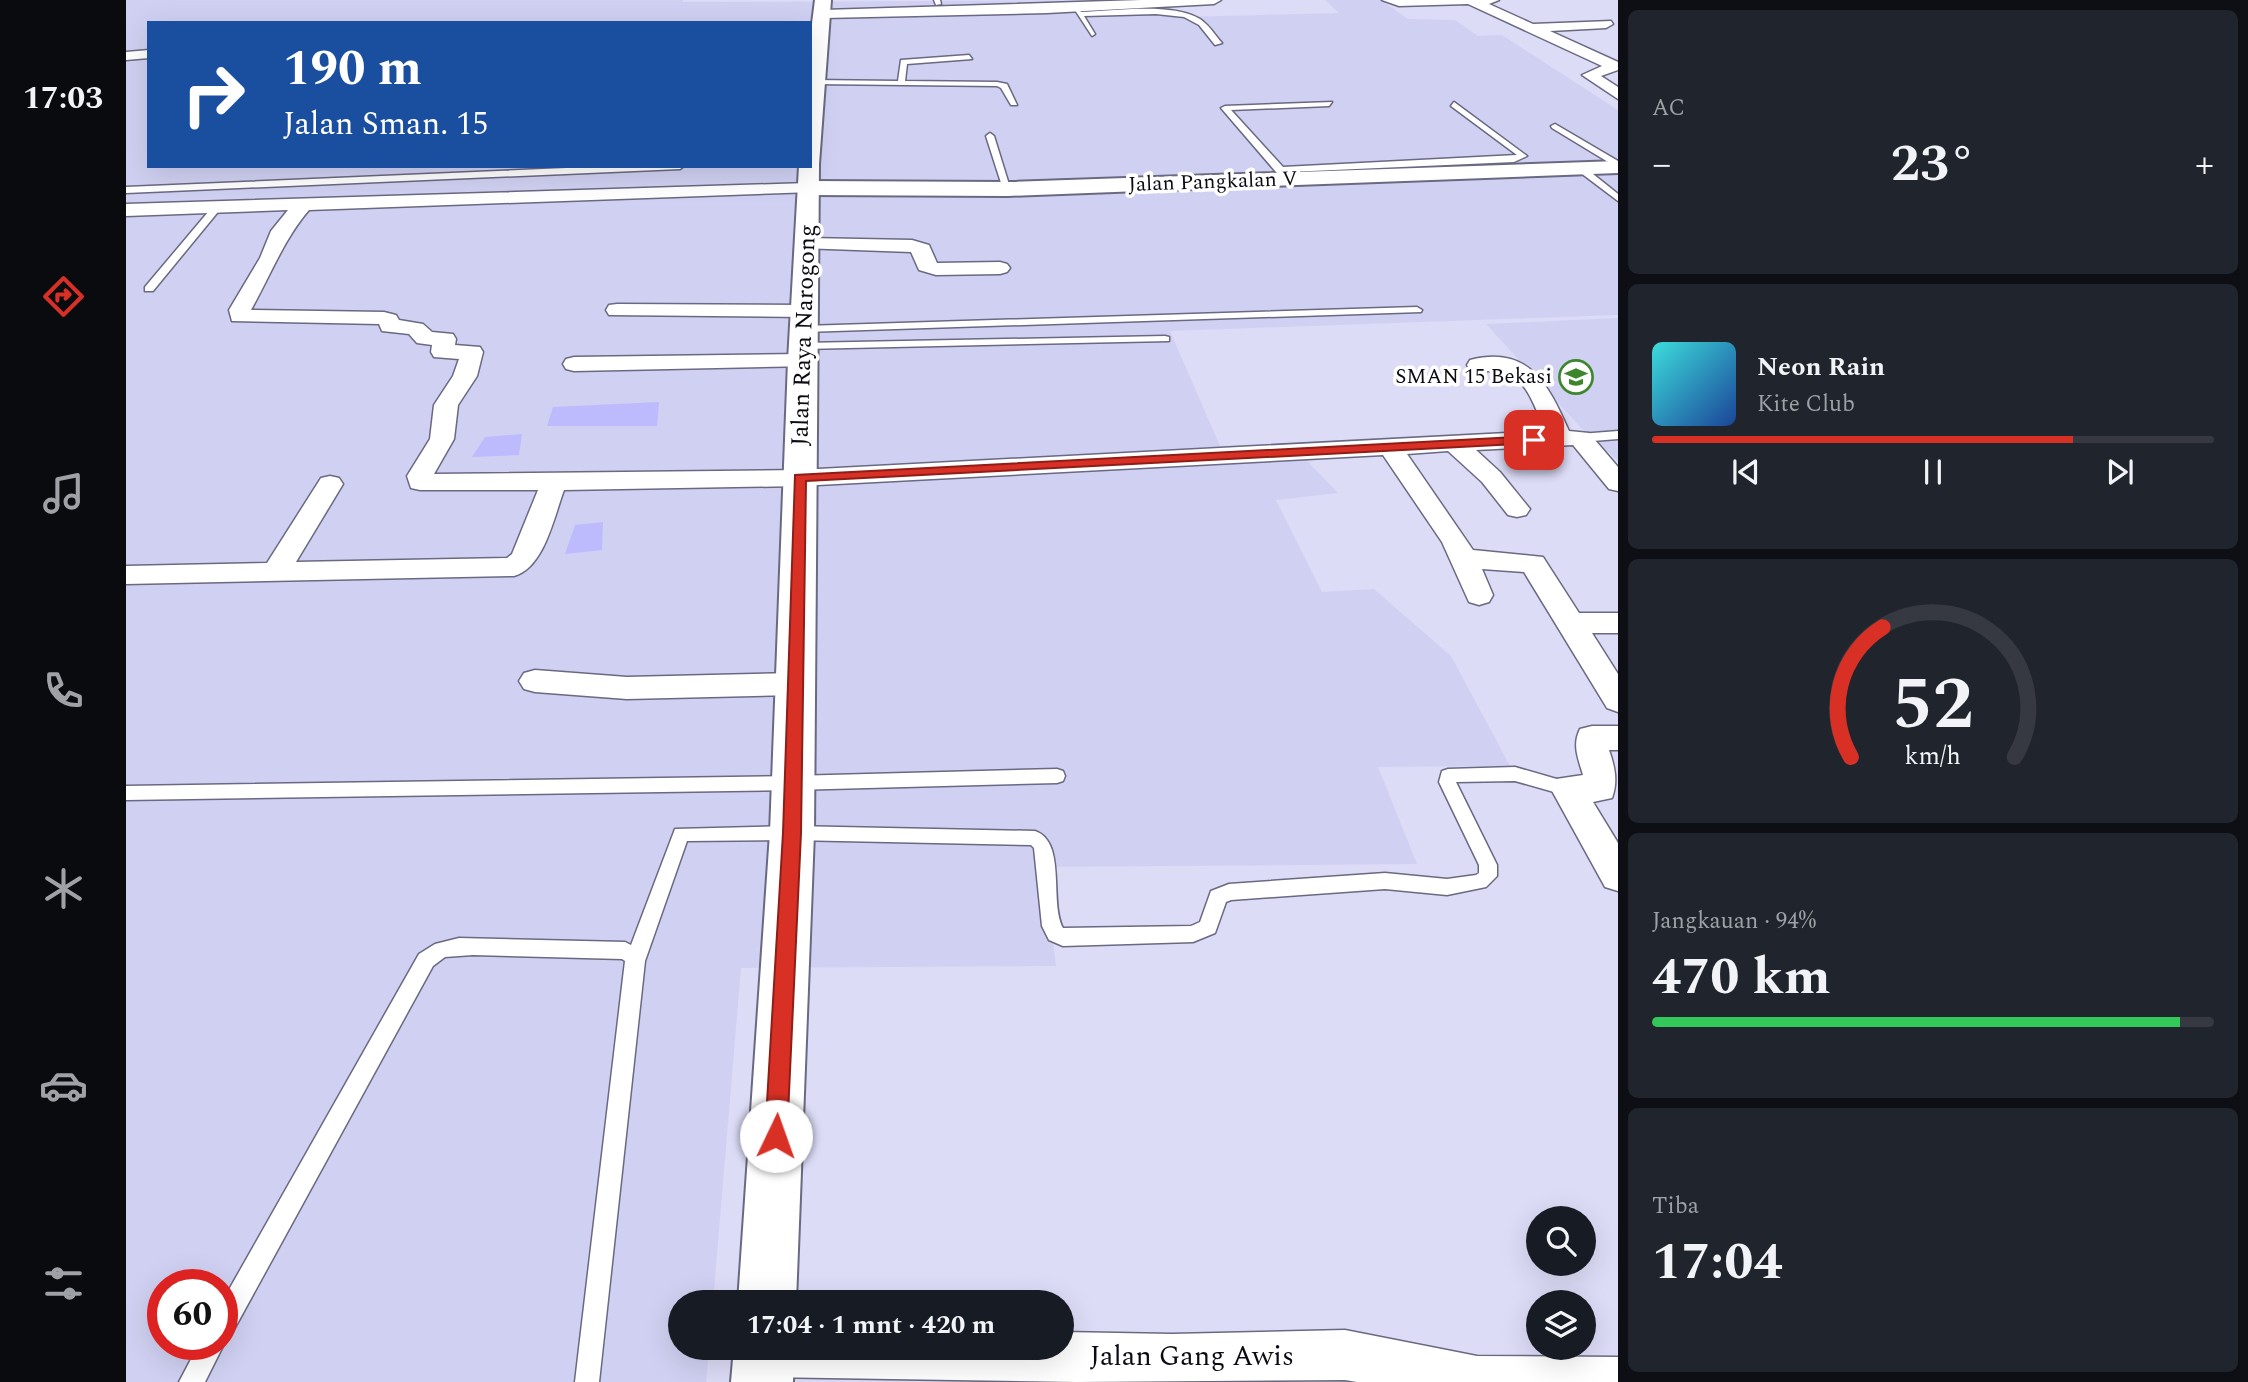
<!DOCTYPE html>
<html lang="id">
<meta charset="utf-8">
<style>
:root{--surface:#171b24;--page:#20242c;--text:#f1f3f6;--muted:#9ea1a6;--line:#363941;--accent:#d93025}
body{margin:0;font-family:Spectral,serif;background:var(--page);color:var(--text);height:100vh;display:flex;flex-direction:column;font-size:26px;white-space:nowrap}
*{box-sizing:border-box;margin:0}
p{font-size:23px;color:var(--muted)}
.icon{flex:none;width:38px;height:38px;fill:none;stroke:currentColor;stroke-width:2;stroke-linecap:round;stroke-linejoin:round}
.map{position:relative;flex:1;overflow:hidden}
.details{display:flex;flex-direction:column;gap:10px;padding:10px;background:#0d0f14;width:630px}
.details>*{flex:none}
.banner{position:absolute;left:21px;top:21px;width:665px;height:147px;border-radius:0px;box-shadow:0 7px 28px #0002;background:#1a4fa0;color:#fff;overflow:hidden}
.fabs{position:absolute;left:1400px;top:1206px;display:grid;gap:14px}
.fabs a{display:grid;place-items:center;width:70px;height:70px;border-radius:50%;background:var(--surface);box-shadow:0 7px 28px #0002;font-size:35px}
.speed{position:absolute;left:21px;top:1269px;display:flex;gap:14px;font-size:35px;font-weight:700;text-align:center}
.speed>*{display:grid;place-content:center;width:91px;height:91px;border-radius:50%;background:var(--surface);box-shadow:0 7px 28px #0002;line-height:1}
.speed .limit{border:10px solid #d22;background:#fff;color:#111}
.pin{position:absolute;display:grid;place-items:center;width:60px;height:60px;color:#fff;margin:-30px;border-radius:14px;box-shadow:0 4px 10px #0006}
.me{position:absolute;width:77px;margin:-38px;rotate:3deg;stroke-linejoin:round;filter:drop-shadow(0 0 5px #0008)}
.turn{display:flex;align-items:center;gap:24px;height:147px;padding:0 21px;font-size:32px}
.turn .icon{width:91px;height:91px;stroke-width:2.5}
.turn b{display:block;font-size:49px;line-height:60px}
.big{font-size:52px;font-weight:700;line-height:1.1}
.details .tile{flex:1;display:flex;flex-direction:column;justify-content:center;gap:10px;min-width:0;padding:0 24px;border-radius:10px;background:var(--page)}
.details .dial{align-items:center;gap:0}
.dial svg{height:182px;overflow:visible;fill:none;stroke:var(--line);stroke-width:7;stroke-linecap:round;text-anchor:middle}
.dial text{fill:var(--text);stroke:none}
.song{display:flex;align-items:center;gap:21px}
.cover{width:84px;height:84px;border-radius:10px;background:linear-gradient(135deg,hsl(180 70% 55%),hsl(220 70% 35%))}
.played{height:7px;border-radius:4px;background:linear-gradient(90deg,var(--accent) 75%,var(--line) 75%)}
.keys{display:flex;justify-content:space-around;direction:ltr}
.heat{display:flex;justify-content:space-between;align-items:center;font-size:38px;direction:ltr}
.charge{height:10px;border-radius:5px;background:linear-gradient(90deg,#34c759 94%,var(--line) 0)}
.trip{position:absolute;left:542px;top:1290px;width:406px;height:70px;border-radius:35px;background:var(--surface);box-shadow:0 7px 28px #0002;font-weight:700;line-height:70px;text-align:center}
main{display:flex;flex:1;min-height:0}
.menu{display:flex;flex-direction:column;width:126px;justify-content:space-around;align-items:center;background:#090b0e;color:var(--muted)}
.menu .icon{width:49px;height:49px}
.menu .active{color:var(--accent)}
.menu b{font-size:32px;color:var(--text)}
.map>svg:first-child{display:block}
.built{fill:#d0d0f2;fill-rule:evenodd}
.building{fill:#bdbafd}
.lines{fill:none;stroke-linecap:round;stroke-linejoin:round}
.lane-casing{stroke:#6a6982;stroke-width:3}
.street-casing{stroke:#6a6982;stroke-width:3}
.secondary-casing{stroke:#6a6982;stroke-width:4}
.primary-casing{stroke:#6a6982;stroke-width:4}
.lane{fill:#fff;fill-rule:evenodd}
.street{fill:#fff;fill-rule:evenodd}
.secondary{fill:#fff;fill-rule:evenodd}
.primary{fill:#fff;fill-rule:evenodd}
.route{fill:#d93025;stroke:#8d1f18;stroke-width:2}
.labels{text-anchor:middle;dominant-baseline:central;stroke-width:7;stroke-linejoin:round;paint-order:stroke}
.far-street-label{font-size:21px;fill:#0c0b14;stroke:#fff}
.far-poi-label{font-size:21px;fill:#0c0b14;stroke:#fff;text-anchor:end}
.street-label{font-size:24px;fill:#0c0b14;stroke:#fff}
.near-street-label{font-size:28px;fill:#0c0b14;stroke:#fff}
</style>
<main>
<nav class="menu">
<b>17:03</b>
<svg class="icon active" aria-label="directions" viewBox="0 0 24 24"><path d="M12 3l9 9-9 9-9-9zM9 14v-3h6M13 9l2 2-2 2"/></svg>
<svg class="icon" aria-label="music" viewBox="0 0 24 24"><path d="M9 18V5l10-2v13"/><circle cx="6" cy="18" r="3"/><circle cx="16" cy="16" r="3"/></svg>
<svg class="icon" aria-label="phone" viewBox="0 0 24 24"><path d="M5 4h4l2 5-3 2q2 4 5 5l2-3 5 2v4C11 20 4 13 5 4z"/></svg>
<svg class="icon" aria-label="climate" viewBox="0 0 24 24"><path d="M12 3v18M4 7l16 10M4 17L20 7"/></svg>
<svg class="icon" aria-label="car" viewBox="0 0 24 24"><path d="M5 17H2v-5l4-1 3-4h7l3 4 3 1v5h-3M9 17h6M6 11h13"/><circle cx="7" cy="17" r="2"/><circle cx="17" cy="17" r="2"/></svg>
<svg class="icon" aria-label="filters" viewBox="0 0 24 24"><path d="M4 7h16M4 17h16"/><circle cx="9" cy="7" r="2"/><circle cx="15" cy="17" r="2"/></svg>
</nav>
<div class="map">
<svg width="1492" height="1382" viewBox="0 0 1492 1382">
<rect width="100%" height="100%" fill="#dcdcf7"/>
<path class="built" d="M 0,0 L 557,0 L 557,2 L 1038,0 L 1053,17 L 1213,13 L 1199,0 L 1255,0 L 1282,19 L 1329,20 L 1352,36 L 1376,35 L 1492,110 L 1492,315 L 1044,331 L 1094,446 L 1164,443 L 1212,493 L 1150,500 L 1196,592 L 1248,589 L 1325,656 L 1384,766 L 1252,767 L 1291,864 L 918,867 L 930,966 L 615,968 L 587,1302 L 555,1302 L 555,1348 L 583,1348 L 580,1382 L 0,1382 ZM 23,23 L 684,23 L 684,166 L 23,166 ZM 37,1284 L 96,1284 L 96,1344 L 37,1344 Z
M 1492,318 L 1492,461 L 1457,430 L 1360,324 Z"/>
<path class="building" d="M 533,402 L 531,426 L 421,426 L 427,407 Z
M 396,434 L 393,455 L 346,457 L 359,437 Z
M 477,522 L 476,550 L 439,554 L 449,525 Z"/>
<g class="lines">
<g class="lane-casing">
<path id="lane" d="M 808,0 L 814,0 L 815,4 L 810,5 Z
M 947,7 L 951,7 L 955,12 C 987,11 1046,2 1074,19 C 1083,25 1089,35 1096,43 L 1089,45 L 1073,25 L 1058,17 L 1030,14 L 958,16 L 969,34 L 966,36 Z
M 843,55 L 846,59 L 781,64 L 779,81 L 871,82 L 881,84 L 891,105 L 885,105 L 875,88 L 871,86 L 688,84 L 684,82 L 688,80 L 772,81 L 775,60 Z
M 1206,102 L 1203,106 L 1105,110 L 1157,167 L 1391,155 L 1325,106 L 1328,102 L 1401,156 L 1388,162 L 1162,172 L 1165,177 L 1161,180 L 1150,172 L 1095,108 L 1099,106 Z
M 1429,124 L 1492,161 L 1492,168 L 1426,128 L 1425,126 Z
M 864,133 L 868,136 L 885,191 L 877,189 L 860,136 Z
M 487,166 L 558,166 L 554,169 L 0,193 L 0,187 Z
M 1451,166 L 1457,166 L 1492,194 L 1492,201 L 1451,170 Z
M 88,205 L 96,207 L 27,291 L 19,291 L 19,287 Z
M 1291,307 L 1296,310 L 1295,312 L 678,332 L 673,329 L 678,326 Z
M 1039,336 L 1043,337 L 1043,341 L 677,349 L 671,346 L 677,343 Z
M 1492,431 L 1492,439 L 1454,442 L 1448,438 L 1454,434 Z
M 1389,767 L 1448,784 L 1451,789 L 1448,794 L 1442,796 L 1389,781 L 1330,782 L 1371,865 L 1371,876 L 1360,887 L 1321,895 L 1259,889 L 1105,900 L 1100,902 L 1089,933 L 1067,942 L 937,946 L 923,940 L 916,926 L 908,848 L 905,845 L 666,840 L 561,841 L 519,961 L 473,1382 L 449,1382 L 499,961 L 496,959 L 347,955 L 319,957 L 307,966 L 105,1335 L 96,1338 L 96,1302 L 293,954 L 309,944 L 333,938 L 499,942 L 505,945 L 549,829 L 666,826 L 909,831 C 941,842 923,902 937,928 L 1065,926 L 1074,922 L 1085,891 L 1103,884 L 1259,873 L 1321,879 L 1350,875 L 1353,873 L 1353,865 L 1313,782 L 1316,771 L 1322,769 Z
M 931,769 L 937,771 L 939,776 L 937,781 L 931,783 L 666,790 L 0,800 L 0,786 L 666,776 Z
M 96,1339 L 98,1344 L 79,1382 L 53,1382 L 73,1344 L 96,1344 Z"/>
</g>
<g class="street-casing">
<path id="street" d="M 1015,0 L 1095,0 L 1088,4 L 921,13 L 698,18 L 691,14 L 698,10 Z
M 1256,0 L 1373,0 L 1363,4 L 1407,24 L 1485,21 L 1487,24 L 1480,28 L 1424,31 L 1492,62 L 1492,70 L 1475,76 L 1492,87 L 1492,99 L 1456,75 L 1476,66 L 1342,4 L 1273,6 Z
M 23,50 L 23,58 L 0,60 L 0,52 Z
M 682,183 L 691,188 L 688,192 L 183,210 C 158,239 144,276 125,310 L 258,312 L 270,315 L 273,320 L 297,324 L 306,332 L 327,334 L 330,339 L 329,345 L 354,347 L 357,352 L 351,376 L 332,405 L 328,439 L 308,474 L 673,470 L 1419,431 C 1411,413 1401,377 1378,372 C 1367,369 1355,373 1344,370 L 1341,365 L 1344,360 C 1403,345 1422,384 1443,431 L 1463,433 L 1492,467 L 1492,491 L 1483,489 L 1447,445 L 1350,450 L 1374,472 L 1404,509 L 1400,515 L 1391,517 L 1382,515 L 1356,482 L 1322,451 L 1281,454 L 1347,550 L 1417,557 L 1453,613 L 1492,613 L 1492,633 L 1466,633 L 1492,674 L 1492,712 L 1481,708 L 1398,572 L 1356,569 L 1367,595 L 1363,602 L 1353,605 L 1343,602 L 1316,542 L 1257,455 L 673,486 L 438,490 C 428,517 418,568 388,576 L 0,584 L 0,566 L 141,563 L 195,478 L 204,476 L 213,478 L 217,484 L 170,562 L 381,558 L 386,554 L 412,490 L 294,490 L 285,488 L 281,476 L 304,439 L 308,405 L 327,376 L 333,359 L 308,357 L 305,352 L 306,345 L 291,343 L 283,334 L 256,331 L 253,324 L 106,321 L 103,310 L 134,258 L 145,231 L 162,210 L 0,216 L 0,204 Z
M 682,238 L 786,240 L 803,245 L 811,263 L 874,262 L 881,264 L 884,268 L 881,272 L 874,274 L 810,275 L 793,270 L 785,252 L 675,248 L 672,244 L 675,240 Z
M 491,304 L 679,305 L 687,306 L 690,311 L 687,316 L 679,317 L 483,315 L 480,310 L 483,305 Z
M 676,354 L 684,356 L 687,361 L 684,366 L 448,371 L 440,369 L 437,364 L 440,359 L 448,357 Z
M 409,670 L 501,677 L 668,673 L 679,676 L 684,684 L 679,692 L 668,695 L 501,699 L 409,692 L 398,689 L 393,681 L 398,673 Z
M 1466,726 L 1492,726 L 1492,750 L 1483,750 C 1489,767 1492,782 1486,798 L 1467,802 L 1492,843 L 1492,891 L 1479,887 L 1425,789 L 1430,779 L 1457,775 C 1452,758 1446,745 1454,729 Z
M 1219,1330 L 1351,1356 L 1492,1357 L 1492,1382 L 1231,1382 L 1219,1380 L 950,1382 L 638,1377 L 621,1369 L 613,1352 L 615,1348 L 936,1348 L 936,1332 L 1046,1334 Z"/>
</g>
<g class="secondary-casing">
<path id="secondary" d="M 1492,161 L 1492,173 L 882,196 L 682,195 L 674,193 L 671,188 L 674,183 L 682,181 L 882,182 Z"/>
</g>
<g class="primary-casing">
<path id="primary" d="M 689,0 L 705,0 L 693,164 L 688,833 L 670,1302 L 612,1302 L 644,833 L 662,361 L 673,166 L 684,166 L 684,39 Z
M 608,1348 L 668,1348 L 667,1382 L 605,1382 Z"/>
</g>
<use href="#lane" class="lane"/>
<use href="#street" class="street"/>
<use href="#secondary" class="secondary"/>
<use href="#primary" class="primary"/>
</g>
<path class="route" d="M 1408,436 L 1412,437 L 1412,443 L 680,481 L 675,833 L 661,1136 L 658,1144 L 650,1147 L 642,1144 L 639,1136 L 657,833 L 669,475 Z"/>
<defs>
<g id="school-ring" transform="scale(1.75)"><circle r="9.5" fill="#fff" stroke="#3e862c" stroke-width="1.5"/><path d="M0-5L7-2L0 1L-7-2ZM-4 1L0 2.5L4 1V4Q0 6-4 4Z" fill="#3e862c"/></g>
</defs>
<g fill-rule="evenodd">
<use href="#school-ring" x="1450" y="377"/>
</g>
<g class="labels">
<g class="far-street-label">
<text transform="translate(1087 182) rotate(-2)">Jalan Pangkalan V</text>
</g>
<g class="far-poi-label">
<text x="1426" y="377">SMAN 15 Bekasi</text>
</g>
<g class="street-label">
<text transform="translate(678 335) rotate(-88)">Jalan Raya Narogong</text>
</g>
<g class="near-street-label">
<text x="1066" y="1356">Jalan Gang Awis</text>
</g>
</g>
</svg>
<div class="fabs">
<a><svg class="icon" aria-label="search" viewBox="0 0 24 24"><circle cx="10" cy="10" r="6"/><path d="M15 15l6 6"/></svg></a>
<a><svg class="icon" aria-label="layers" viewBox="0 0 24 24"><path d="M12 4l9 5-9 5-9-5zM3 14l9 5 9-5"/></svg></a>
</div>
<div class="speed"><div class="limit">60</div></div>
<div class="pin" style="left:1408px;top:440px;background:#d93025"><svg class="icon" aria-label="arrive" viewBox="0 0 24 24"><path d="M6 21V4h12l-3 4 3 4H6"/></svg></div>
<svg class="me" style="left:650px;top:1136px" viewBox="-20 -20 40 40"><circle r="19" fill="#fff"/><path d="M0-13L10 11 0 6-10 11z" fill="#d93025"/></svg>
<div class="trip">17:04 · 1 mnt · 420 m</div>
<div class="banner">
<div class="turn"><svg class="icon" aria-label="right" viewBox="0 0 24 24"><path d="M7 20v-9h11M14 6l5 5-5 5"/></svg><div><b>190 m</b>Jalan Sman. 15</div></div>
</div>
</div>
<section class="details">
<div class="tile"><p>AC</p>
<div class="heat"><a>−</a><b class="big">23°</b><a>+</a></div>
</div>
<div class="tile">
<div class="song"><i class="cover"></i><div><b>Neon Rain</b><p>Kite Club</p></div></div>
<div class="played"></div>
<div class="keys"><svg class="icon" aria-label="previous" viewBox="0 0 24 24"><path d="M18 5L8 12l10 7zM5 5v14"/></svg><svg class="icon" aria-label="pause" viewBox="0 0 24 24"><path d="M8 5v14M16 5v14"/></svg><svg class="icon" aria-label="next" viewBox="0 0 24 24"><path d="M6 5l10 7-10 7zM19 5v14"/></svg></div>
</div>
<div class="tile dial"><svg viewBox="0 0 100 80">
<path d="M14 69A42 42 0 1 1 86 69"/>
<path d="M14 69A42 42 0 0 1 28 12" stroke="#d93025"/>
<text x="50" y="56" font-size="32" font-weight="700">52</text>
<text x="50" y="72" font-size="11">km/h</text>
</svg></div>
<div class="tile"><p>Jangkauan · 94%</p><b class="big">470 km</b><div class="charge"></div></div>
<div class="tile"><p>Tiba</p><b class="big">17:04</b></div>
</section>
</main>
